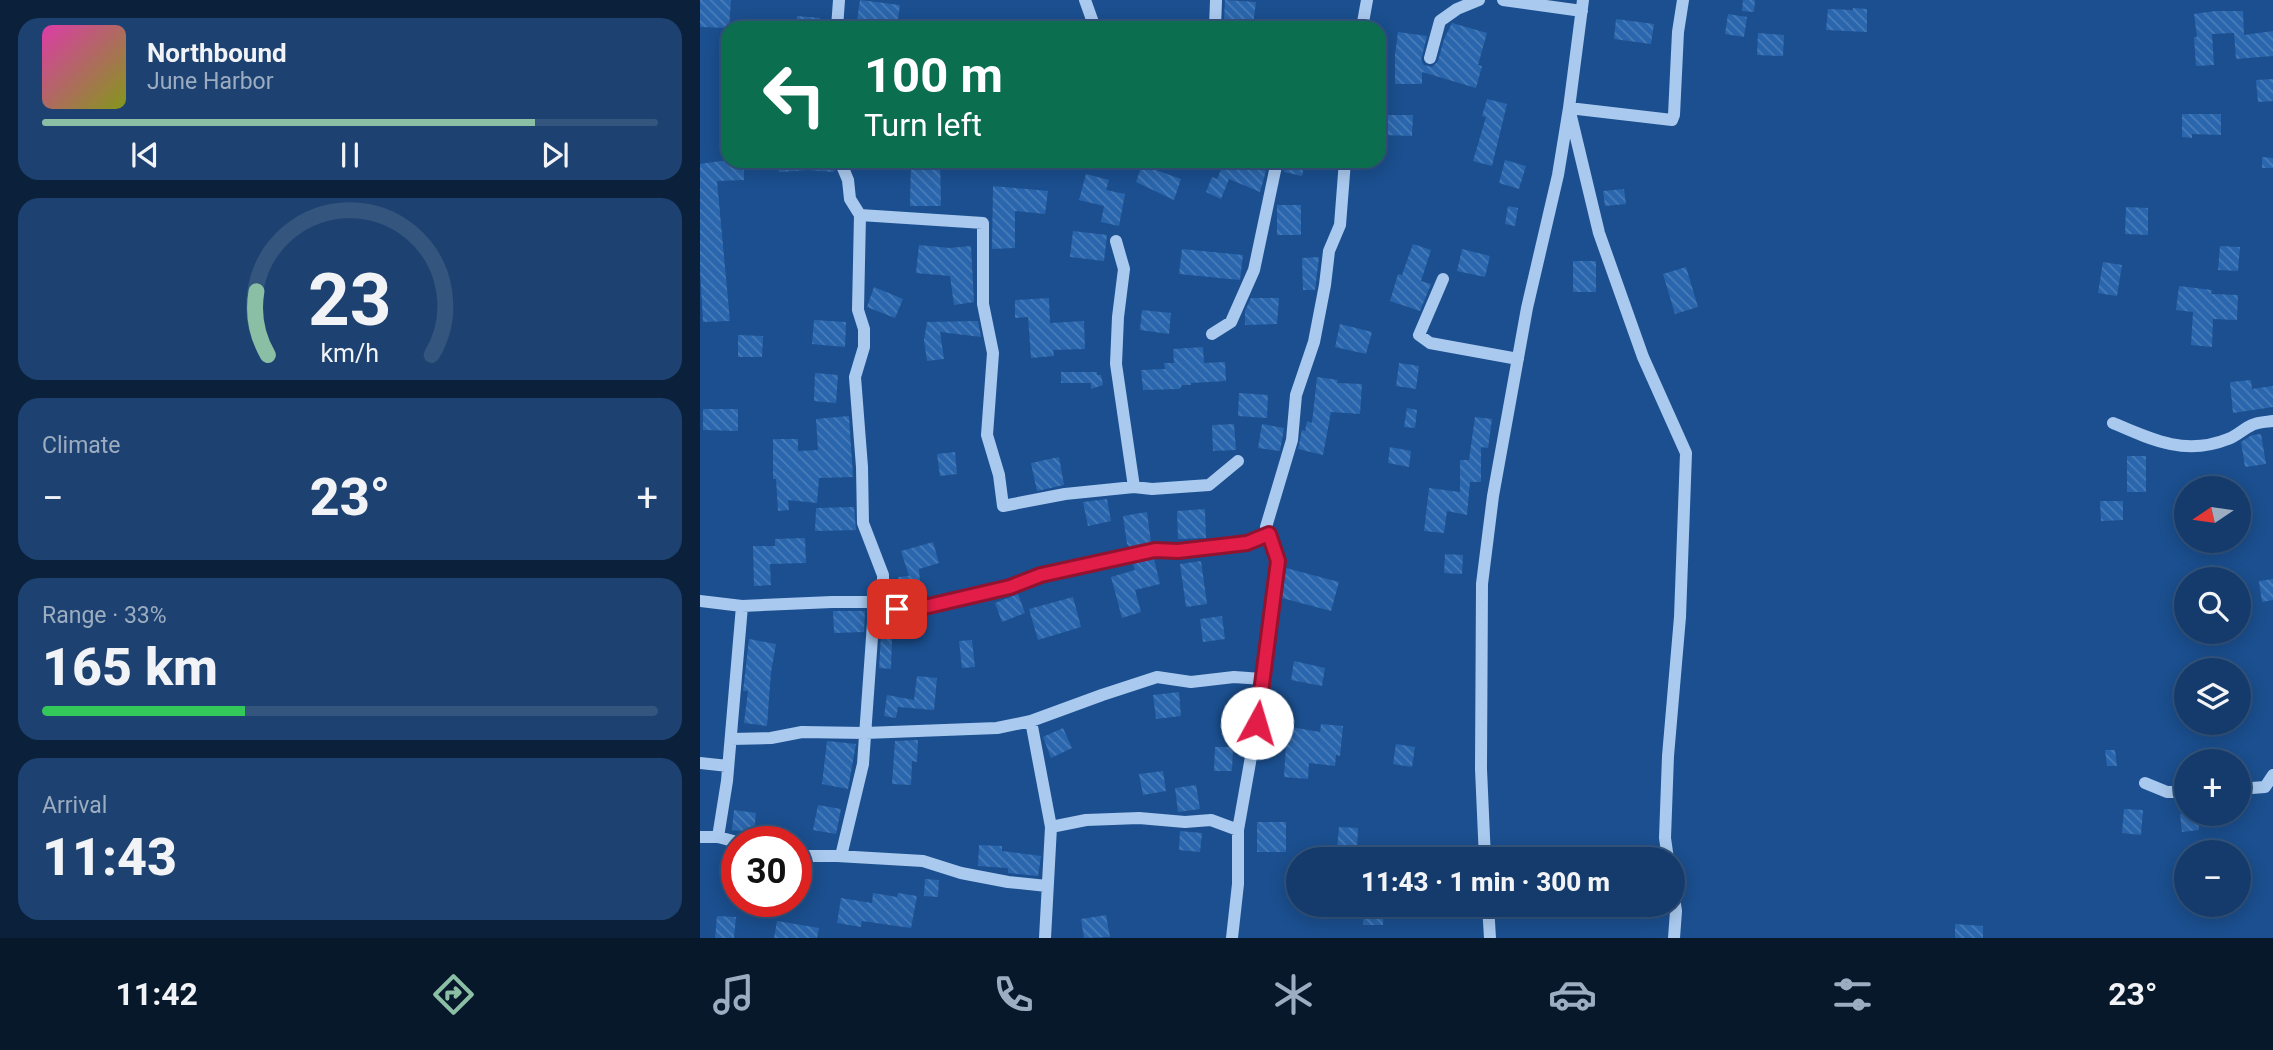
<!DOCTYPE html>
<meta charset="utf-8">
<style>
:root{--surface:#143b6b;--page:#1d4271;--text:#f1f3f6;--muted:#9dadc1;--line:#33557e;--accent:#8abfa5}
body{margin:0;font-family:Roboto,sans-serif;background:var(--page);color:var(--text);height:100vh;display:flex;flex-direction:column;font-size:26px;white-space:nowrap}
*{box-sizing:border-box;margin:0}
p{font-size:23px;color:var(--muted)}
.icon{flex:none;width:38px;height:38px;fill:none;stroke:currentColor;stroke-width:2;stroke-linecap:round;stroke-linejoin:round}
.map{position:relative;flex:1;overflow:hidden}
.sheet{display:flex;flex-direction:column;gap:18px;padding:18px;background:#0b203b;width:700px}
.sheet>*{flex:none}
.banner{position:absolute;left:21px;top:21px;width:665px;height:147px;border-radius:21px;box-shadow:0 4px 18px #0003,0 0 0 2px var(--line);background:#0b6e4f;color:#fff;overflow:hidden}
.needle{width:46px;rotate:257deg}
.buttons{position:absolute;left:1474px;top:476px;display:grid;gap:14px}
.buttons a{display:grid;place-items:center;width:77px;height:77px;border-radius:50%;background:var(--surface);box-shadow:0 4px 18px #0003,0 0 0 2px var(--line);font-size:35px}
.speed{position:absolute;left:21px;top:826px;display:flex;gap:14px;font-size:35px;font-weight:700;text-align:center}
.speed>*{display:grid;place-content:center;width:91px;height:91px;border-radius:50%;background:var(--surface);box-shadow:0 4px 18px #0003,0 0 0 2px var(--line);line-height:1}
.speed .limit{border:10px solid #d22;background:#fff;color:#111}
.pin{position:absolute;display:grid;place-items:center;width:60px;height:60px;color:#fff;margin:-30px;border-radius:14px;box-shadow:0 4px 10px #0006}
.me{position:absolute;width:77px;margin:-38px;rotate:6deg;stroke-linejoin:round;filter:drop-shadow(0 0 5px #0008)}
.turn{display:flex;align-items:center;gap:24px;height:147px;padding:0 28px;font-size:32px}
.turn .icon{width:91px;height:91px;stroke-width:2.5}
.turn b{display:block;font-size:49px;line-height:60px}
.big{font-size:52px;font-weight:800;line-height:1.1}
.sheet .tile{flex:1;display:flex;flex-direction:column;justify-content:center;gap:10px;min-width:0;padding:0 24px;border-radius:21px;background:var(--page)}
.sheet .dial{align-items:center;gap:0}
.dial svg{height:182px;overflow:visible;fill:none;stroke:var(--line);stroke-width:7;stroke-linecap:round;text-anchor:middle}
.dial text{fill:var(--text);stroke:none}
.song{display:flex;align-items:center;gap:21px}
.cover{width:84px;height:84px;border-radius:10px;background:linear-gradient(135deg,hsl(320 70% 55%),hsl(70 70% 35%))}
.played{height:7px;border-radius:4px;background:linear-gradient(90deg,var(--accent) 80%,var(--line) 80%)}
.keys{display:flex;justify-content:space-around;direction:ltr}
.heat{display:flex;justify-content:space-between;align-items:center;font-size:38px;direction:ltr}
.charge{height:10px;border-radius:5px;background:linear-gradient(90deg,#34c759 33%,var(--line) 0)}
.trip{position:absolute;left:586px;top:847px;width:399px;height:70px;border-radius:35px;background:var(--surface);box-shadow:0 4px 18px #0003,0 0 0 2px var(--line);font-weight:800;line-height:70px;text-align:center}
.dock{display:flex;height:112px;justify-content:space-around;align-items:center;background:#08182b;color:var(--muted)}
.dock .icon{width:49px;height:49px}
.dock .current{color:var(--accent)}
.dock b{font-size:32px;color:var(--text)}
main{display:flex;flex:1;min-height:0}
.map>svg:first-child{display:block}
.building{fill:url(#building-back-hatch)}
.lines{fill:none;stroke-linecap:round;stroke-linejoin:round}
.minor{stroke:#a9c9ee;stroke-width:12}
.route-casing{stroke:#92132f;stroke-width:18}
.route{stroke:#e11d48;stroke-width:12}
</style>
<main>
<section class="sheet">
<div class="tile">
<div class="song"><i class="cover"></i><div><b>Northbound</b><p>June Harbor</p></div></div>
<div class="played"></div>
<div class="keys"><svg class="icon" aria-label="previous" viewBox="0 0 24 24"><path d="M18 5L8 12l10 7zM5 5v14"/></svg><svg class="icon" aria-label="pause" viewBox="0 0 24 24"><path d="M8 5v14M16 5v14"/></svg><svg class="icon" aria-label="next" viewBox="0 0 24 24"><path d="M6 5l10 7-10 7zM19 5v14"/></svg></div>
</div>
<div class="tile dial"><svg viewBox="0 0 100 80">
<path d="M14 69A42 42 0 1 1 86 69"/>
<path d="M14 69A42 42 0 0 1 9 41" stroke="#8abfa5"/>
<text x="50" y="56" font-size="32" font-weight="700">23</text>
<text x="50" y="72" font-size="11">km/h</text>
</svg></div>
<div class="tile"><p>Climate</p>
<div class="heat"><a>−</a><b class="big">23°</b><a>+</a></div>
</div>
<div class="tile"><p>Range · 33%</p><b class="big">165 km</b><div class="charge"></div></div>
<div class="tile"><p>Arrival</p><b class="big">11:43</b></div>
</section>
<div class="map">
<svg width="1573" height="938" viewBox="0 0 1573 938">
<defs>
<pattern id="building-back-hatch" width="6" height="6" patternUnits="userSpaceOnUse" patternTransform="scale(1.75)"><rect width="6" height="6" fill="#2a66ad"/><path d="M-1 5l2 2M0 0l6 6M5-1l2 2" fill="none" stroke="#4a7db9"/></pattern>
</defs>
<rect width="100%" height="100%" fill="#1b4f8f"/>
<path class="building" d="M 0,0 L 31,0 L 29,28 L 0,27 Z
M 160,0 L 200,5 L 197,25 L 157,20 Z
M 525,0 L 556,2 L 553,25 L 524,21 Z
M 1043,0 L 1055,0 L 1054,12 L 1042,11 Z
M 1153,8 L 1167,9 L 1167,32 L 1126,30 L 1128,9 L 1153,10 Z
M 1515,11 L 1543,11 L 1544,35 L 1573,31 L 1573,56 L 1536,59 L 1534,33 L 1512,34 L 1514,65 L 1496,66 L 1494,37 L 1497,37 L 1494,14 Z
M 1028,14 L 1047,17 L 1044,37 L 1025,34 Z
M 97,16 L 120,18 L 119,28 L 95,28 Z
M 916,19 L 954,24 L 951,44 L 914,39 Z
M 752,23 L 787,33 L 778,65 L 782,66 L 776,88 L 722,72 L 722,84 L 695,84 L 695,55 L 698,32 L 727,36 L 721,60 L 724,65 L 732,67 L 738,61 L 744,39 Z
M 1058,33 L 1084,35 L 1083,56 L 1057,55 Z
M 1573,79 L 1573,101 L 1558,102 L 1556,80 Z
M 787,99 L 807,104 L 792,166 L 773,161 L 786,117 L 782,116 Z
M 1482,114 L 1521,114 L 1521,135 L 1492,134 L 1492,138 L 1482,137 Z
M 685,115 L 713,115 L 712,136 L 685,135 Z
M 1562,157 L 1573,158 L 1573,168 L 1562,168 Z
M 805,160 L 826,166 L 819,189 L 799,183 Z
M 21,161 L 44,161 L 44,180 L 17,181 L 30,321 L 3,322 L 0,269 L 0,164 Z
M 79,161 L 127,161 L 131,162 L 134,172 L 108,170 L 79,172 Z
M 211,161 L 240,161 L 241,206 L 210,206 Z
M 525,161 L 543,161 L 566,171 L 560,192 L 529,179 L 521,199 L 506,192 L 512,177 L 517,179 Z
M 586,161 L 605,161 L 602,176 L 584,172 Z
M 442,165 L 481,179 L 474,200 L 436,182 Z
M 386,174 L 409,180 L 406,190 L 425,194 L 419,226 L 401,222 L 404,206 L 379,200 Z
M 293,186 L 348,191 L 345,214 L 315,211 L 315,248 L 292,249 Z
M 924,189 L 926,204 L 905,206 L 903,191 Z
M 577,205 L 601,205 L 601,235 L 577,235 Z
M 808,206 L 818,208 L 815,226 L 805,224 Z
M 1426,207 L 1448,208 L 1448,235 L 1425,234 Z
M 373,231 L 407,235 L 404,261 L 370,257 Z
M 713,244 L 731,250 L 721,281 L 731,284 L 720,311 L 690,301 L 698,274 L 702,275 Z
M 219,245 L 249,248 L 271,246 L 274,302 L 254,305 L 250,276 L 216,273 Z
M 1520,246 L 1540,247 L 1538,271 L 1518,270 Z
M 482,249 L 543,255 L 540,280 L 479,274 Z
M 762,249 L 790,256 L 785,277 L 757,271 Z
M 619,257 L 615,290 L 603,290 L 602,258 Z
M 873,261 L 896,261 L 896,292 L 873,292 Z
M 1403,262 L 1422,265 L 1417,296 L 1398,293 Z
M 986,267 L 998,307 L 975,314 L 963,274 Z
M 1479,286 L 1512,290 L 1511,294 L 1538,295 L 1537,320 L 1513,319 L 1512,347 L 1491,345 L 1493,312 L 1476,310 Z
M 174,287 L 203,299 L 195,318 L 167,307 Z
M 349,298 L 350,323 L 384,321 L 385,349 L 353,350 L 354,356 L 331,358 L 328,317 L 315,318 L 315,300 Z
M 551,298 L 579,298 L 577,324 L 545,325 L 545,311 Z
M 442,310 L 471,313 L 469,334 L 440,330 Z
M 114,320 L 146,322 L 145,347 L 112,344 Z
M 278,321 L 281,337 L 240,332 L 244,359 L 227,361 L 224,340 L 227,322 Z
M 640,324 L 672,332 L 666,354 L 635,347 Z
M 38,335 L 63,336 L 62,357 L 38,357 Z
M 503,347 L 504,363 L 525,362 L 526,381 L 491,383 L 491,385 L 482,385 L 480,389 L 443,390 L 441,370 L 465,369 L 464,363 L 474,363 L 473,349 Z
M 699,363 L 719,366 L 716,389 L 696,386 Z
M 361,372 L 397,372 L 397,375 L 401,375 L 403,385 L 391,389 L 391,383 L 361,383 Z
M 115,373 L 138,375 L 136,403 L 114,401 Z
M 617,377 L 638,380 L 637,383 L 662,384 L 660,414 L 631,412 L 623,455 L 598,449 L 602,430 L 605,431 L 607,421 L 612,423 Z
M 1551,380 L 1552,389 L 1573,386 L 1573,407 L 1533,413 L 1530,382 Z
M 539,393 L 568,395 L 567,418 L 538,416 Z
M 707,408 L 717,410 L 715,428 L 704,427 Z
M 3,409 L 38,409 L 38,431 L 3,430 Z
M 149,416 L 153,477 L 119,478 L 117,503 L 88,500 L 89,510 L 78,511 L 76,479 L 73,479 L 73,439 L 98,439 L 98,451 L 118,450 L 116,419 Z
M 775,417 L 792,419 L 788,448 L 781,447 L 781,482 L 770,482 L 767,515 L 747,511 L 744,533 L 724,531 L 729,488 L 760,492 L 760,460 L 769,460 Z
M 534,424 L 536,450 L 513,451 L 512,425 Z
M 562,424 L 584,428 L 580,451 L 558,448 Z
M 1561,434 L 1566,464 L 1545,467 L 1541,442 L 1552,435 Z
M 690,447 L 711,451 L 709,467 L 688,463 Z
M 255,452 L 257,474 L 240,476 L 237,454 Z
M 1427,456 L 1446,456 L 1446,492 L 1427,492 Z
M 359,457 L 364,485 L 337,491 L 331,463 Z
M 407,499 L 411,521 L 388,526 L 383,502 Z
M 1400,501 L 1423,501 L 1423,520 L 1401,521 Z
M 154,507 L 156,530 L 115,531 L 116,508 Z
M 505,509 L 506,538 L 478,539 L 477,511 Z
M 447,512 L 451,542 L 430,547 L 427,544 L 423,516 Z
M 105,538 L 106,563 L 70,564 L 71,585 L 54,586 L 53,546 L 75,546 L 75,539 Z
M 233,542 L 239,563 L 219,569 L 221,599 L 200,600 L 198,577 L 209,576 L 201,551 Z
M 745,554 L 763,555 L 762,574 L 744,573 Z
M 454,559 L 460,584 L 435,590 L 441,612 L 422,618 L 411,577 L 435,570 L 433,564 Z
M 501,561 L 507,604 L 486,607 L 480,564 Z
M 586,568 L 639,582 L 631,611 L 582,598 Z
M 1573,579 L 1573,600 L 1562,602 L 1559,581 Z
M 318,594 L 325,613 L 302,622 L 295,603 Z
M 373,597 L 381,627 L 338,640 L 329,609 Z
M 133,611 L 165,611 L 164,632 L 134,633 Z
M 522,616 L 525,639 L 503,642 L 500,619 Z
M 188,617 L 203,618 L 201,639 L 192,639 L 191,669 L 179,668 L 182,618 Z
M 49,639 L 76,644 L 71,672 L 67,726 L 44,723 L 48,691 L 43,691 Z
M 272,640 L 275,667 L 262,668 L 259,641 Z
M 594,661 L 625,668 L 622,686 L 591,680 Z
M 217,676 L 237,678 L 234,710 L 198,707 L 196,718 L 184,716 L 187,695 L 214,700 Z
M 479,692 L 481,716 L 456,719 L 453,695 Z
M 574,724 L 620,732 L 621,724 L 643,726 L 640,756 L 636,755 L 635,766 L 609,763 L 608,779 L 584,777 L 586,746 L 571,744 Z
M 363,728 L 372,748 L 351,758 L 343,737 Z
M 218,740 L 217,762 L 212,761 L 211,785 L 192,784 L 195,741 Z
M 127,741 L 156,744 L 148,789 L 122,784 Z
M 696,744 L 715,747 L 712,767 L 693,764 Z
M 515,747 L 533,747 L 532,771 L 514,771 Z
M 1405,750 L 1415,750 L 1417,766 L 1407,766 Z
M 463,771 L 466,791 L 443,795 L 439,774 Z
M 496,785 L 500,809 L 478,812 L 475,788 Z
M 118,805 L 141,809 L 136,834 L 113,830 Z
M 1424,809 L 1443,810 L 1441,835 L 1422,833 Z
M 34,810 L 56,813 L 54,833 L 32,830 Z
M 1480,814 L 1497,814 L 1499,830 L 1482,832 Z
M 557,822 L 586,822 L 586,852 L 557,852 Z
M 639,827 L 658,828 L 657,849 L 637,848 Z
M 480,831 L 502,833 L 500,852 L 479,850 Z
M 279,845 L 302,846 L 302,851 L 341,856 L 338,876 L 308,873 L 308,868 L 278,866 Z
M 748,848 L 768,849 L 768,859 L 748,859 Z
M 225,879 L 239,880 L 238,897 L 224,896 Z
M 173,893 L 197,897 L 198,893 L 217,896 L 211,928 L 162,921 L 161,927 L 137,923 L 141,898 L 172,903 Z
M 664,905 L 684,905 L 683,925 L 663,925 Z
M 406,915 L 410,937 L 384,938 L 381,919 Z
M 17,916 L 36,917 L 34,938 L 15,938 Z
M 77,921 L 119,928 L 117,938 L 74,938 Z
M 1255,924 L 1283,926 L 1283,938 L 1255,938 Z"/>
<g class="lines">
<path class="minor" d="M 385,0 L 395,28
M 803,0 L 882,11
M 137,28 L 139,0
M 515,28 L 516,0
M 662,28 L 667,0
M 730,58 L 740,21 L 757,9 L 779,0
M 140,161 L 148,180 L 150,199 L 160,215 L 158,310 L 164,329 L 164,347 L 155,377 L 162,467 L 163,523 L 183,575 L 183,585 L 174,609
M 160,215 L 283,223 L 283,304 L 293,353 L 287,435 L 299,475 L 303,506 L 365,494 L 434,487 L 452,489 L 509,485 L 538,461
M 416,241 L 424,269 L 418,317 L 416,364 L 434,487
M 743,279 L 719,335 L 730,343 L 818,359
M 512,334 L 531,322 L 554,270 L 577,161
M 1413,423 C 1452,440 1486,456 1528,439 C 1537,436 1543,429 1552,425 C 1558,422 1566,422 1573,421
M 0,601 L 42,606 L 132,602 L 176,602
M 31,739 L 71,738 L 102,732 L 165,733 L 297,728 L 331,721
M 0,763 L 28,766
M 1445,783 L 1467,792 L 1486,792
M 1538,789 L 1565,787 L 1573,775
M 351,827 L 386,820 L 439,818 L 485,822 L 511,820 L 538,830
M 0,837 L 18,837 L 37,842
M 18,837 L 27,781 L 42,606
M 96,856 L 137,856 L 223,861 L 261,873 L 308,882 L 347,886
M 141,856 L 163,764 L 174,609 L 220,608 L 310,587 L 341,575 L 455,550 L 478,551 L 547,543 L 568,534
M 785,859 L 781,769 L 782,584 L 793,496 L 827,308 L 858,175 L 869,108 L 883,0
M 968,859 L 965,838 L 968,756 L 980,617 L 986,453 L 943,357 L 899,233 L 869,108 L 972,120 L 974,115 L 978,32 L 983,0
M 973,891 L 976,911 L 974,938
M 788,905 L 790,938
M 345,938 L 351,827 L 331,721 L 402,695 L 457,677 L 491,682 L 534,677 L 562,679
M 532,938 L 538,884 L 538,830 L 557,723 L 578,561 L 566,527 L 592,440 L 596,395 L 614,342 L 625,285 L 629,251 L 640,225 L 645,161"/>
</g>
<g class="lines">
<g class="route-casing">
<path id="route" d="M 197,609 L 220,608 L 310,587 L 341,575 L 455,550 L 478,551 L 547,543 L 569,534 L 578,561 L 557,723"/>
</g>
<use href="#route" class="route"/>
</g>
</svg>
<div class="buttons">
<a><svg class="needle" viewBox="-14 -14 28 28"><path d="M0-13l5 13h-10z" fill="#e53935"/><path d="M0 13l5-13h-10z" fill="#9dadc1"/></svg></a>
<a><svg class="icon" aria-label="search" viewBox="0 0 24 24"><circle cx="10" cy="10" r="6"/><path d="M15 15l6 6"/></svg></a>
<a><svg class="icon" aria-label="layers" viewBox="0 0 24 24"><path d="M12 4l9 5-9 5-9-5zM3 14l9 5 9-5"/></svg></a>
<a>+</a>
<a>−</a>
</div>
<div class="speed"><div class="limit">30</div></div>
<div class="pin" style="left:197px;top:609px;background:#d93025"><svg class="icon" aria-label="arrive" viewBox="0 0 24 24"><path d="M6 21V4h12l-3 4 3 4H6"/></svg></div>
<svg class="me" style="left:557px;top:723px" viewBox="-20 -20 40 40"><circle r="19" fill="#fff"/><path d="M0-13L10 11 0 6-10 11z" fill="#e11d48"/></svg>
<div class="trip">11:43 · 1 min · 300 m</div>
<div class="banner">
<div class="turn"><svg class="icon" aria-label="left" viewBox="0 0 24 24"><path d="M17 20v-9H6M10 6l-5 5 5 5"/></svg><div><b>100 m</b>Turn left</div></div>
</div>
</div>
</main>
<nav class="dock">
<b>11:42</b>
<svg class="icon current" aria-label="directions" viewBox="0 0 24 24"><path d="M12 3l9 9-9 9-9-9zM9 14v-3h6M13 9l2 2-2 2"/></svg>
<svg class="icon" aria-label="music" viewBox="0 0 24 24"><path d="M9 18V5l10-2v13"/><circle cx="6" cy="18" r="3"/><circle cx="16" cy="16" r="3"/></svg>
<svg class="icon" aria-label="phone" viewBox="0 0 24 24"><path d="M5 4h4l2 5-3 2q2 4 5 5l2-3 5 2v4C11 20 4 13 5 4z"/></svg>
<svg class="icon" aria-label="climate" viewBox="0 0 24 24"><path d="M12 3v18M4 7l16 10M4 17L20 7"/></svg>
<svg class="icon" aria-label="car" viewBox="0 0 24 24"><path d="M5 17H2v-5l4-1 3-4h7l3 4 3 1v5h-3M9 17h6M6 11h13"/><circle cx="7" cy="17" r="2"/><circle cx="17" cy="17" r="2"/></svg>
<svg class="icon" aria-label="filters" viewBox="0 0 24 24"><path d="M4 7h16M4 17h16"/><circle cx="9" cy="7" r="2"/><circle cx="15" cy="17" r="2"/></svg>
<b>23°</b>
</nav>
